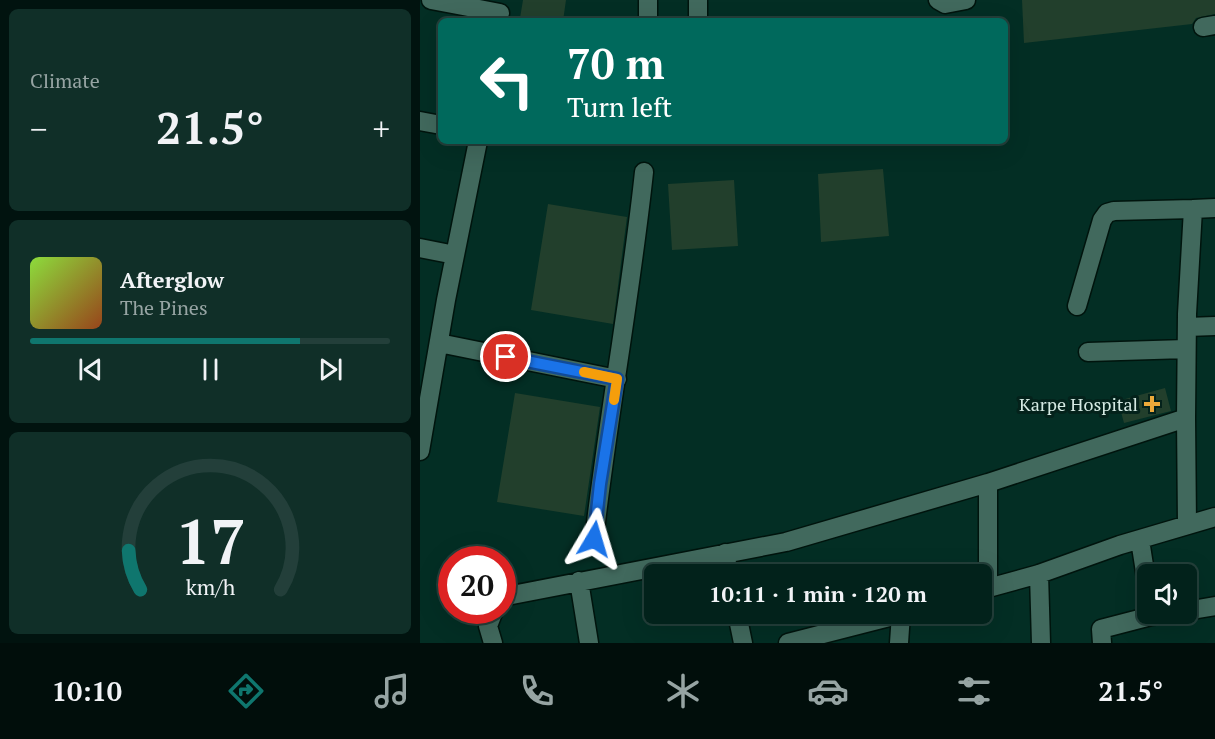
<!DOCTYPE html>
<meta charset="utf-8">
<style>
:root{--surface:#02221b;--page:#102f28;--text:#f1f3f6;--muted:#96a4a3;--line:#233f3a;--accent:#0f766e}
body{margin:0;font-family:"PT Serif",serif;background:var(--page);color:var(--text);height:100vh;display:flex;flex-direction:column;font-size:22px;white-space:nowrap}
*{box-sizing:border-box;margin:0}
p{font-size:20px;color:var(--muted)}
.icon{flex:none;width:33px;height:33px;fill:none;stroke:currentColor;stroke-width:2;stroke-linecap:round;stroke-linejoin:round}
.map{position:relative;flex:1;overflow:hidden}
.panel{display:flex;flex-direction:column;gap:9px;padding:9px;background:#01130f;width:420px}
.panel>*{flex:none}
.hud{position:absolute;left:18px;top:18px;width:570px;height:126px;border-radius:9px;box-shadow:0 6px 24px #0002,0 0 0 2px var(--line);background:#00695c;color:#fff;overflow:hidden}
.fabs{position:absolute;left:717px;top:564px;display:grid;gap:12px}
.fabs a{display:grid;place-items:center;width:60px;height:60px;border-radius:9px;background:var(--surface);box-shadow:0 6px 24px #0002,0 0 0 2px var(--line);font-size:30px}
.speed{position:absolute;left:18px;top:546px;display:flex;gap:12px;font-size:30px;font-weight:700;text-align:center}
.speed>*{display:grid;place-content:center;width:78px;height:78px;border-radius:50%;background:var(--surface);box-shadow:0 6px 24px #0002,0 0 0 2px var(--line);line-height:1}
.speed .limit{border:9px solid #d22;background:#fff;color:#111}
.pin{position:absolute;display:grid;place-items:center;width:51px;height:51px;color:#fff;margin:-26px;border:3px solid #fff;border-radius:50%;box-shadow:0 2px 6px #0007}
.me{position:absolute;width:66px;margin:-33px;rotate:7deg;stroke-linejoin:round;filter:drop-shadow(0 0 4px #0008)}
.turn{display:flex;align-items:center;gap:21px;height:126px;padding:0 30px;font-size:27px}
.turn .icon{width:78px;height:78px;stroke-width:2.5}
.turn b{display:block;font-size:42px;line-height:51px}
.big{font-size:45px;font-weight:600;line-height:1.1}
.panel .widget{flex:1;display:flex;flex-direction:column;justify-content:center;gap:9px;min-width:0;padding:0 21px;border-radius:9px;background:var(--page)}
.panel .dial{align-items:center;gap:0}
.dial svg{height:156px;overflow:visible;fill:none;stroke:var(--line);stroke-width:7;stroke-linecap:round;text-anchor:middle}
.dial text{fill:var(--text);stroke:none}
.song{display:flex;align-items:center;gap:18px}
.cover{width:72px;height:72px;border-radius:9px;background:linear-gradient(135deg,hsl(90 70% 55%),hsl(20 70% 35%))}
.played{height:6px;border-radius:3px;background:linear-gradient(90deg,var(--accent) 75%,var(--line) 75%)}
.keys{display:flex;justify-content:space-around;direction:ltr}
.heat{display:flex;justify-content:space-between;align-items:center;font-size:33px;direction:ltr}
.trip{position:absolute;left:224px;top:564px;width:348px;height:60px;border-radius:9px;background:var(--surface);box-shadow:0 6px 24px #0002,0 0 0 2px var(--line);font-weight:600;line-height:60px;text-align:center}
.tab-bar{display:flex;height:96px;justify-content:space-around;align-items:center;background:#010e0b;color:var(--muted)}
.tab-bar .icon{width:42px;height:42px}
.tab-bar .selected{color:var(--accent)}
.tab-bar b{font-size:27px;color:var(--text)}
main{display:flex;flex:1;min-height:0}
.map>svg:first-child{display:block}
.building{fill:#223f2c}
.lines{fill:none;stroke-linecap:round;stroke-linejoin:round}
.minor-casing{stroke:#00140d;stroke-width:21}
.minor{stroke:#41695d;stroke-width:18}
.route-casing{stroke:#114b97;stroke-width:15}
.route{stroke:#1a73e8;stroke-width:10}
.slow{stroke:#f59e0b;stroke-width:10}
.poi-dot{fill:#eca93a;stroke:#04221b;stroke-width:2}
.labels{text-anchor:middle;dominant-baseline:central;stroke-width:6;stroke-linejoin:round;paint-order:stroke}
.poi-label{font-size:18px;fill:#d4e9e2;stroke:#04221b;text-anchor:end}
</style>
<main>
<section class="panel">
<div class="widget"><p>Climate</p>
<div class="heat"><a>−</a><b class="big">21.5°</b><a>+</a></div>
</div>
<div class="widget">
<div class="song"><i class="cover"></i><div><b>Afterglow</b><p>The Pines</p></div></div>
<div class="played"></div>
<div class="keys"><svg class="icon" aria-label="previous" viewBox="0 0 24 24"><path d="M18 5L8 12l10 7zM5 5v14"/></svg><svg class="icon" aria-label="pause" viewBox="0 0 24 24"><path d="M8 5v14M16 5v14"/></svg><svg class="icon" aria-label="next" viewBox="0 0 24 24"><path d="M6 5l10 7-10 7zM19 5v14"/></svg></div>
</div>
<div class="widget dial"><svg viewBox="0 0 100 80">
<path d="M14 69A42 42 0 1 1 86 69"/>
<path d="M14 69A42 42 0 0 1 8 49" stroke="#0f766e"/>
<text x="50" y="56" font-size="32" font-weight="700">17</text>
<text x="50" y="72" font-size="11">km/h</text>
</svg></div>
</section>
<div class="map">
<svg width="795" height="643" viewBox="0 0 795 643">
<rect width="100%" height="100%" fill="#032e24"/>
<path class="building" d="M 103,0 L 146,0 L 143,21 L 118,21 L 100,18 Z
M 602,0 L 795,0 L 795,14 L 776,18 L 772,24 L 604,43 Z
M 463,169 L 469,236 L 401,242 L 398,174 Z
M 314,180 L 318,246 L 252,250 L 248,184 Z
M 128,204 L 207,217 L 193,324 L 111,310 Z
M 745,388 L 751,411 L 704,423 L 698,401 Z
M 95,393 L 180,407 L 164,516 L 77,502 Z"/>
<g class="lines">
<g class="minor-casing">
<path id="minor" d="M 11,0 L 80,13
M 228,0 L 228,21
M 278,0 L 278,19
M 518,0 L 525,4 L 546,0
M 783,27 L 795,25
M 0,121 L 21,125
M 0,248 L 35,255
M 657,306 L 682,220 L 687,213 L 694,211 L 773,209
M 767,327 L 795,326
M 19,343 L 197,379
M 668,352 L 766,349
M 0,451 L 26,300 L 58,141
M 767,525 L 766,418 L 767,314 L 773,209 L 795,208
M 174,539 C 188,416 211,294 224,172
M 720,540 L 728,591
M 305,553 L 309,574
M 619,574 L 621,643
M 159,581 L 169,643
M 568,588 L 568,483
M 561,590 L 619,574 L 700,545 L 795,517
M 87,596 L 366,542 L 568,483 L 766,418
M 766,611 L 795,606
M 317,614 L 323,643
M 73,643 L 68,626 L 73,613
M 368,643 L 481,614 L 479,643
M 682,643 L 681,629 L 731,616 L 748,614"/>
</g>
<use href="#minor" class="minor"/>
</g>
<g class="lines">
<g class="route-casing">
<path id="route" d="M 86,357 L 197,379 L 180,484 L 174,539"/>
</g>
<use href="#route" class="route"/>
<path class="slow" d="M 164,372 L 197,379 L 194,400"/>
</g>
<path class="poi-dot" d="M729 395h6v6h6v6h-6v6h-6v-6h-6v-6h6z"/>
<g class="labels">
<g class="poi-label">
<text x="718" y="404">Karpe Hospital</text>
</g>
</g>
</svg>
<div class="fabs">
<a><svg class="icon" aria-label="sound" viewBox="0 0 24 24"><path d="M4 9h4l5-4v14l-5-4H4zM17 9q2 3 0 6"/></svg></a>
</div>
<div class="speed"><div class="limit">20</div></div>
<div class="pin" style="left:86px;top:357px;background:#d93025"><svg class="icon" aria-label="arrive" viewBox="0 0 24 24"><path d="M6 21V4h12l-3 4 3 4H6"/></svg></div>
<svg class="me" style="left:174px;top:539px" viewBox="-20 -20 40 40"><path d="M0-17L14 15 0 8-14 15z" fill="#1a73e8" stroke="#fff" stroke-width="4"/></svg>
<div class="trip">10:11 · 1 min · 120 m</div>
<div class="hud">
<div class="turn"><svg class="icon" aria-label="left" viewBox="0 0 24 24"><path d="M17 20v-9H6M10 6l-5 5 5 5"/></svg><div><b>70 m</b>Turn left</div></div>
</div>
</div>
</main>
<nav class="tab-bar">
<b>10:10</b>
<svg class="icon selected" aria-label="directions" viewBox="0 0 24 24"><path d="M12 3l9 9-9 9-9-9zM9 14v-3h6M13 9l2 2-2 2"/></svg>
<svg class="icon" aria-label="music" viewBox="0 0 24 24"><path d="M9 18V5l10-2v13"/><circle cx="6" cy="18" r="3"/><circle cx="16" cy="16" r="3"/></svg>
<svg class="icon" aria-label="phone" viewBox="0 0 24 24"><path d="M5 4h4l2 5-3 2q2 4 5 5l2-3 5 2v4C11 20 4 13 5 4z"/></svg>
<svg class="icon" aria-label="climate" viewBox="0 0 24 24"><path d="M12 3v18M4 7l16 10M4 17L20 7"/></svg>
<svg class="icon" aria-label="car" viewBox="0 0 24 24"><path d="M5 17H2v-5l4-1 3-4h7l3 4 3 1v5h-3M9 17h6M6 11h13"/><circle cx="7" cy="17" r="2"/><circle cx="17" cy="17" r="2"/></svg>
<svg class="icon" aria-label="filters" viewBox="0 0 24 24"><path d="M4 7h16M4 17h16"/><circle cx="9" cy="7" r="2"/><circle cx="15" cy="17" r="2"/></svg>
<b>21.5°</b>
</nav>
